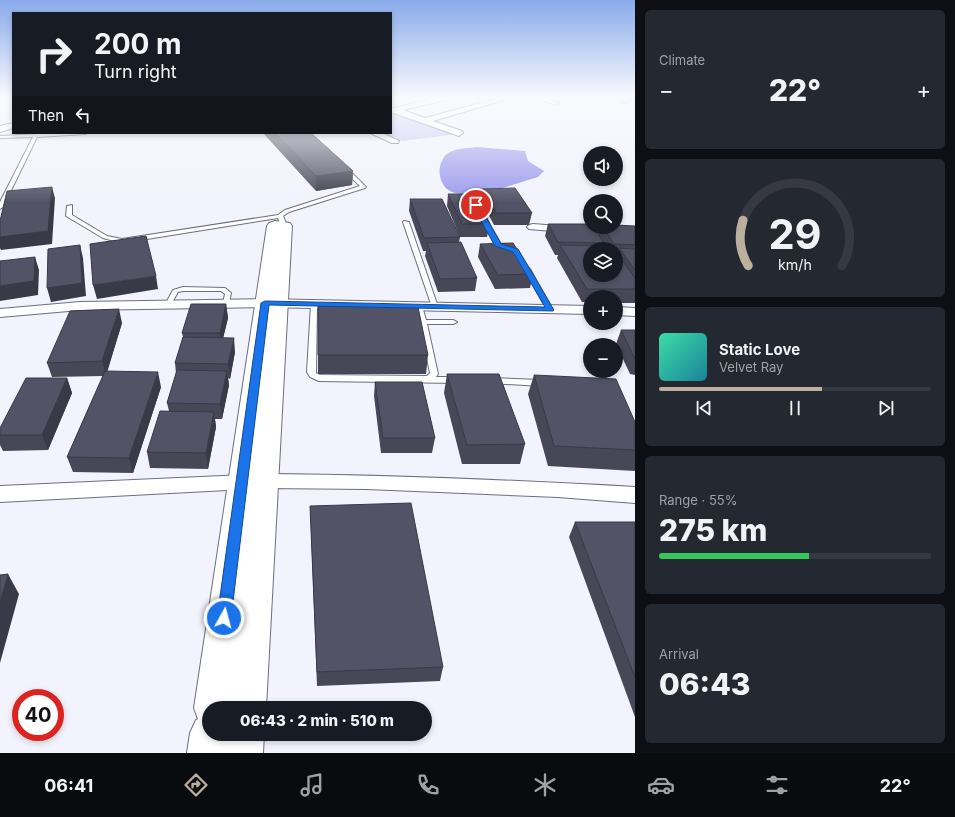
<!DOCTYPE html>
<meta charset="utf-8">
<style>
:root{--surface:#171b24;--page:#242831;--text:#f1f3f6;--muted:#9ea1a6;--line:#363941;--accent:#bcaf9d}
body{margin:0;font-family:Inter,sans-serif;background:var(--page);color:var(--text);height:100vh;display:flex;flex-direction:column;font-size:15px;white-space:nowrap}
*{box-sizing:border-box;margin:0}
p{font-size:13px;color:var(--muted)}
.icon{flex:none;width:22px;height:22px;fill:none;stroke:currentColor;stroke-width:2;stroke-linecap:round;stroke-linejoin:round}
.map{position:relative;flex:1;overflow:hidden}
.details{display:flex;flex-direction:column;gap:10px;padding:10px;background:#0d0f14;width:320px}
.details>*{flex:none}
.top-card{position:absolute;left:12px;top:12px;width:380px;height:122px;border-radius:0px;box-shadow:0 2px 6px #0003;background:#171b24;color:var(--text);overflow:hidden}
.tools{position:absolute;left:583px;top:146px;display:grid;gap:8px}
.tools a{display:grid;place-items:center;width:40px;height:40px;border-radius:50%;background:var(--surface);box-shadow:0 2px 6px #0003;font-size:20px}
.speed{position:absolute;left:12px;top:689px;display:flex;gap:8px;font-size:20px;font-weight:700;text-align:center}
.speed>*{display:grid;place-content:center;width:52px;height:52px;border-radius:50%;background:var(--surface);box-shadow:0 2px 6px #0003;line-height:1}
.speed .limit{border:6px solid #d22;background:#fff;color:#111}
.pin{position:absolute;display:grid;place-items:center;width:34px;height:34px;color:#fff;margin:-17px;border:2px solid #fff;border-radius:50%;box-shadow:0 1px 4px #0007}
.me{position:absolute;width:44px;margin:-22px;rotate:7deg;stroke-linejoin:round;filter:drop-shadow(0 0 3px #0008)}
.turn{display:flex;align-items:center;gap:14px;height:84px;padding:0 16px;font-size:18px}
.turn .icon{width:52px;height:52px;stroke-width:2.5}
.turn b{display:block;font-size:28px;line-height:34px}
.then{display:flex;align-items:center;height:38px;padding:0 16px;background:#0003;gap:8px;font-size:15px}
.big{font-size:30px;font-weight:800;line-height:1.1}
.details .tile{flex:1;display:flex;flex-direction:column;justify-content:center;gap:6px;min-width:0;padding:0 14px;border-radius:6px;background:var(--page)}
.details .dial{align-items:center;gap:0}
.dial svg{height:104px;overflow:visible;fill:none;stroke:var(--line);stroke-width:7;stroke-linecap:round;text-anchor:middle}
.dial text{fill:var(--text);stroke:none}
.song{display:flex;align-items:center;gap:12px}
.cover{width:48px;height:48px;border-radius:6px;background:linear-gradient(135deg,hsl(160 70% 55%),hsl(190 70% 35%))}
.played{height:4px;border-radius:2px;background:linear-gradient(90deg,var(--accent) 60%,var(--line) 60%)}
.keys{display:flex;justify-content:space-around;direction:ltr}
.heat{display:flex;justify-content:space-between;align-items:center;font-size:22px;direction:ltr}
.charge{height:6px;border-radius:3px;background:linear-gradient(90deg,#34c759 55%,var(--line) 0)}
.trip{position:absolute;left:202px;top:701px;width:230px;height:40px;border-radius:20px;background:var(--surface);box-shadow:0 2px 6px #0003;font-weight:800;line-height:40px;text-align:center}
.tab-bar{display:flex;height:64px;justify-content:space-around;align-items:center;background:#090b0e;color:var(--muted)}
.tab-bar .icon{width:28px;height:28px}
.tab-bar .on{color:var(--accent)}
.tab-bar b{font-size:18px;color:var(--text)}
main{display:flex;flex:1;min-height:0}
.map>svg:first-child{display:block}
.green{fill:#c1c2f2}
.water{fill:#9b9aec}
.lines{fill:none;stroke-linecap:round;stroke-linejoin:round}
.lane-casing{stroke:#6d6e82;stroke-width:2}
.street-casing{stroke:#6d6e82;stroke-width:2}
.secondary-casing{stroke:#6d6e82;stroke-width:2}
.lane{fill:#fff;fill-rule:evenodd}
.street{fill:#fff;fill-rule:evenodd}
.secondary{fill:#fff;fill-rule:evenodd}
.wall{fill:#474758;fill-rule:evenodd}
.shaded-wall{fill:#393a47}
.building{fill:#525366;stroke:#393a47}
.route{fill:#1a73e8;stroke:#114b97}
</style>
<main>
<div class="map">
<svg width="635" height="753" viewBox="0 0 635 753">
<rect width="100%" height="100%" fill="#f2f3fc"/>
<path class="green" d="M 391,110 L 458,134 L 402,141 L 382,133 L 391,133 Z"/>
<path class="water" d="M 477,147 L 525,151 L 528,161 L 544,171 L 538,177 C 517,183 476,199 455,193 C 437,189 434,161 450,152 C 458,148 468,148 477,147 Z"/>
<g class="lines">
<g class="lane-casing">
<path id="lane" d="M 632,98 L 635,98 L 635,99 L 624,103 L 622,102 Z
M 58,133 L 87,133 L 85,134 L 37,137 L 3,207 L 0,209 L 0,202 L 33,137 L 0,138 L 0,136 Z
M 343,168 L 347,168 L 366,187 L 365,188 L 289,212 L 283,216 L 287,226 L 284,228 L 281,226 L 278,218 L 122,243 L 103,238 L 66,216 L 67,206 L 72,205 L 72,215 L 107,236 L 122,239 L 278,215 L 285,210 L 360,186 L 343,170 Z
M 482,218 L 486,218 L 501,244 L 509,246 L 509,248 L 497,247 L 481,219 Z
M 404,221 L 409,222 L 438,307 L 437,308 L 433,308 L 432,307 L 403,222 Z
M 527,267 L 530,269 L 553,310 L 552,311 L 550,312 L 547,310 L 524,269 Z
M 183,287 L 225,288 L 231,293 L 229,303 L 226,305 L 223,303 L 225,294 L 221,291 L 183,291 L 178,292 L 170,306 L 166,306 L 165,305 L 173,290 Z
M 314,302 L 317,304 L 316,373 L 320,375 L 427,376 L 430,373 L 416,306 L 419,304 L 422,306 L 426,320 L 453,320 L 457,322 L 453,324 L 427,324 L 438,374 L 436,377 L 457,377 L 461,380 L 457,383 L 319,381 L 310,377 L 307,372 L 311,304 Z
M 492,378 L 542,380 L 546,383 L 542,386 L 489,383 L 488,381 L 489,379 Z"/>
</g>
<g class="street-casing">
<path id="street" d="M 434,98 L 447,98 L 446,100 L 403,110 L 425,118 L 499,98 L 511,98 L 433,121 L 462,131 L 463,133 L 459,136 L 391,112 L 391,107 L 395,108 Z
M 535,98 L 547,98 L 560,103 L 556,105 Z
M 13,123 L 13,128 L 0,132 L 0,126 Z
M 370,133 L 382,133 L 399,141 L 398,143 L 392,143 Z
M 533,224 L 635,232 L 635,238 L 529,229 L 527,227 L 529,225 Z
M 265,299 L 590,306 L 590,314 L 265,307 L 80,310 L 0,317 L 0,309 L 80,302 Z
M 616,307 L 635,308 L 635,316 L 616,315 Z
M 266,474 C 389,475 512,480 635,487 L 635,503 L 558,497 L 367,489 L 266,488 L 0,502 L 0,486 Z"/>
</g>
<g class="secondary-casing">
<path id="secondary" d="M 275,221 L 290,223 L 292,226 L 266,708 L 209,708 L 209,734 L 264,734 L 263,753 L 187,753 L 190,733 L 196,720 L 198,719 L 194,708 L 267,226 L 269,223 Z"/>
</g>
<use href="#lane" class="lane"/>
<use href="#street" class="street"/>
<use href="#secondary" class="secondary"/>
</g>
<path class="wall" d="M 263,133 L 311,133 L 353,171 L 352,185 L 316,191 Z
M 482,189 L 532,213 L 529,225 L 494,225 L 481,200 Z
M 448,194 L 490,224 L 487,237 L 460,237 L 447,206 Z
M 410,199 L 460,237 L 459,242 L 477,278 L 475,291 L 438,292 L 425,256 L 426,251 L 423,251 L 409,211 Z
M 548,224 L 598,235 L 601,227 L 616,227 L 635,226 L 635,303 L 616,303 L 616,297 L 590,297 L 590,302 L 582,302 L 557,258 L 558,255 L 555,255 L 545,236 ZM 590,249 L 616,249 L 616,275 Z
M 480,244 L 533,274 L 530,288 L 495,289 L 478,257 Z
M 226,304 L 228,318 L 223,338 L 235,352 L 230,379 L 228,378 L 229,385 L 222,419 L 215,419 L 216,427 L 208,469 L 150,468 L 147,452 L 169,411 L 167,403 L 176,373 L 175,363 L 183,337 L 182,333 Z
M 318,306 L 428,355 L 426,374 L 318,374 Z
M 122,323 L 107,371 L 161,387 L 133,473 L 73,472 L 67,457 L 103,376 L 52,377 L 47,363 Z
M 621,330 L 635,330 L 635,375 L 630,374 L 616,344 Z
M 447,374 L 525,444 L 520,464 L 462,464 L 444,393 Z
M 534,375 L 635,422 L 635,471 L 548,466 L 528,394 Z
M 67,378 L 72,393 L 48,450 L 3,451 L 0,445 L 0,428 Z
M 375,382 L 435,438 L 432,453 L 381,453 L 374,396 Z
M 310,506 L 443,667 L 440,681 L 317,686 Z
M 575,522 L 635,522 L 635,717 L 569,537 Z"/>
<path class="shaded-wall" d="M 353,171 L 352,185 L 316,191 L 316,176 Z
M 52,187 L 55,198 L 52,244 L 1,250 L 0,248 L 0,237 Z
M 80,245 L 83,258 L 86,296 L 51,302 L 47,288 Z
M 35,257 L 39,270 L 38,295 L 0,301 L 0,286 Z
M 156,276 L 158,289 L 97,299 L 93,285 Z
M 226,304 L 228,318 L 221,347 L 220,333 Z
M 119,309 L 122,323 L 106,376 L 102,361 Z
M 234,338 L 235,352 L 230,379 L 228,364 Z
M 227,371 L 229,385 L 222,419 L 220,404 Z
M 158,372 L 161,387 L 133,473 L 129,458 Z
M 67,378 L 72,393 L 48,450 L 42,435 Z
M 214,412 L 216,427 L 208,469 L 206,453 Z
M 8,574 L 19,594 L 0,663 L 0,602 Z"/>
<path class="building" d="M 275,133 L 311,133 L 353,171 L 316,176 Z
M 52,187 L 48,231 L 0,237 L 0,221 L 7,191 Z
M 515,188 L 532,213 L 496,213 L 482,189 Z
M 448,194 L 474,194 L 490,224 L 462,224 Z
M 410,199 L 442,199 L 460,237 L 424,238 Z
M 548,224 L 590,224 L 590,227 L 593,227 L 604,243 L 558,242 Z
M 616,225 L 635,226 L 635,245 L 614,244 L 603,227 L 616,227 Z
M 146,236 L 156,276 L 93,285 L 90,244 Z
M 461,242 L 477,278 L 440,279 L 427,243 Z
M 513,243 L 533,274 L 498,275 L 480,244 Z
M 80,245 L 82,283 L 47,288 L 48,249 Z
M 560,245 L 611,246 L 614,249 L 590,249 L 590,275 L 616,275 L 616,252 L 635,278 L 635,289 L 587,289 Z
M 619,248 L 635,249 L 635,270 Z
M 35,257 L 34,281 L 0,286 L 0,261 Z
M 191,304 L 226,304 L 220,333 L 182,333 Z
M 318,306 L 418,307 L 428,355 L 318,355 Z
M 119,309 L 102,361 L 47,363 L 70,311 Z
M 621,330 L 635,330 L 635,359 Z
M 183,337 L 234,338 L 228,364 L 175,363 Z
M 177,370 L 227,371 L 220,404 L 167,403 Z
M 105,371 L 158,372 L 129,458 L 67,457 Z
M 447,374 L 499,374 L 525,444 L 467,445 Z
M 534,375 L 616,379 L 635,422 L 635,450 L 554,446 Z
M 26,378 L 67,378 L 42,435 L 0,435 L 0,428 Z
M 375,382 L 422,382 L 435,438 L 383,438 Z
M 160,411 L 214,412 L 206,453 L 147,452 Z
M 411,503 L 443,667 L 317,672 L 310,506 Z
M 575,522 L 635,522 L 635,677 Z
M 8,574 L 0,602 L 0,575 Z"/>
<linearGradient id="sky" x2="0" y2="1"><stop stop-color="#89aaea"/><stop offset="0.48" stop-color="#f9fafe"/><stop offset="1" stop-color="#f9fafe" stop-opacity="0"/></linearGradient>
<rect width="635" height="203" fill="url(#sky)"/>
<path class="route" d="M 476,203 L 479,205 L 501,244 L 518,249 L 554,310 L 553,311 L 269,305 L 231,618 L 229,622 L 224,624 L 219,622 L 217,618 L 261,303 L 265,301 L 545,307 L 513,252 L 495,246 L 472,205 Z"/>
</svg>
<div class="tools">
<a><svg class="icon" aria-label="sound" viewBox="0 0 24 24"><path d="M4 9h4l5-4v14l-5-4H4zM17 9q2 3 0 6"/></svg></a>
<a><svg class="icon" aria-label="search" viewBox="0 0 24 24"><circle cx="10" cy="10" r="6"/><path d="M15 15l6 6"/></svg></a>
<a><svg class="icon" aria-label="layers" viewBox="0 0 24 24"><path d="M12 4l9 5-9 5-9-5zM3 14l9 5 9-5"/></svg></a>
<a>+</a>
<a>−</a>
</div>
<div class="speed"><div class="limit">40</div></div>
<div class="pin" style="left:476px;top:205px;background:#d93025"><svg class="icon" aria-label="arrive" viewBox="0 0 24 24"><path d="M6 21V4h12l-3 4 3 4H6"/></svg></div>
<svg class="me" style="left:224px;top:618px" viewBox="-20 -20 40 40"><circle r="17" fill="#1a73e8" stroke="#fff" stroke-width="3"/><path d="M0-11L8 9 0 5-8 9z" fill="#fff"/></svg>
<div class="trip">06:43 · 2 min · 510 m</div>
<div class="top-card">
<div class="turn"><svg class="icon" aria-label="right" viewBox="0 0 24 24"><path d="M7 20v-9h11M14 6l5 5-5 5"/></svg><div><b>200 m</b>Turn right</div></div>
<div class="then">Then<svg class="icon" aria-label="left" viewBox="0 0 24 24"><path d="M17 20v-9H6M10 6l-5 5 5 5"/></svg></div>
</div>
</div>
<section class="details">
<div class="tile"><p>Climate</p>
<div class="heat"><a>−</a><b class="big">22°</b><a>+</a></div>
</div>
<div class="tile dial"><svg viewBox="0 0 100 80">
<path d="M14 69A42 42 0 1 1 86 69"/>
<path d="M14 69A42 42 0 0 1 10 34" stroke="#bcaf9d"/>
<text x="50" y="56" font-size="32" font-weight="700">29</text>
<text x="50" y="72" font-size="11">km/h</text>
</svg></div>
<div class="tile">
<div class="song"><i class="cover"></i><div><b>Static Love</b><p>Velvet Ray</p></div></div>
<div class="played"></div>
<div class="keys"><svg class="icon" aria-label="previous" viewBox="0 0 24 24"><path d="M18 5L8 12l10 7zM5 5v14"/></svg><svg class="icon" aria-label="pause" viewBox="0 0 24 24"><path d="M8 5v14M16 5v14"/></svg><svg class="icon" aria-label="next" viewBox="0 0 24 24"><path d="M6 5l10 7-10 7zM19 5v14"/></svg></div>
</div>
<div class="tile"><p>Range · 55%</p><b class="big">275 km</b><div class="charge"></div></div>
<div class="tile"><p>Arrival</p><b class="big">06:43</b></div>
</section>
</main>
<nav class="tab-bar">
<b>06:41</b>
<svg class="icon on" aria-label="directions" viewBox="0 0 24 24"><path d="M12 3l9 9-9 9-9-9zM9 14v-3h6M13 9l2 2-2 2"/></svg>
<svg class="icon" aria-label="music" viewBox="0 0 24 24"><path d="M9 18V5l10-2v13"/><circle cx="6" cy="18" r="3"/><circle cx="16" cy="16" r="3"/></svg>
<svg class="icon" aria-label="phone" viewBox="0 0 24 24"><path d="M5 4h4l2 5-3 2q2 4 5 5l2-3 5 2v4C11 20 4 13 5 4z"/></svg>
<svg class="icon" aria-label="climate" viewBox="0 0 24 24"><path d="M12 3v18M4 7l16 10M4 17L20 7"/></svg>
<svg class="icon" aria-label="car" viewBox="0 0 24 24"><path d="M5 17H2v-5l4-1 3-4h7l3 4 3 1v5h-3M9 17h6M6 11h13"/><circle cx="7" cy="17" r="2"/><circle cx="17" cy="17" r="2"/></svg>
<svg class="icon" aria-label="filters" viewBox="0 0 24 24"><path d="M4 7h16M4 17h16"/><circle cx="9" cy="7" r="2"/><circle cx="15" cy="17" r="2"/></svg>
<b>22°</b>
</nav>
